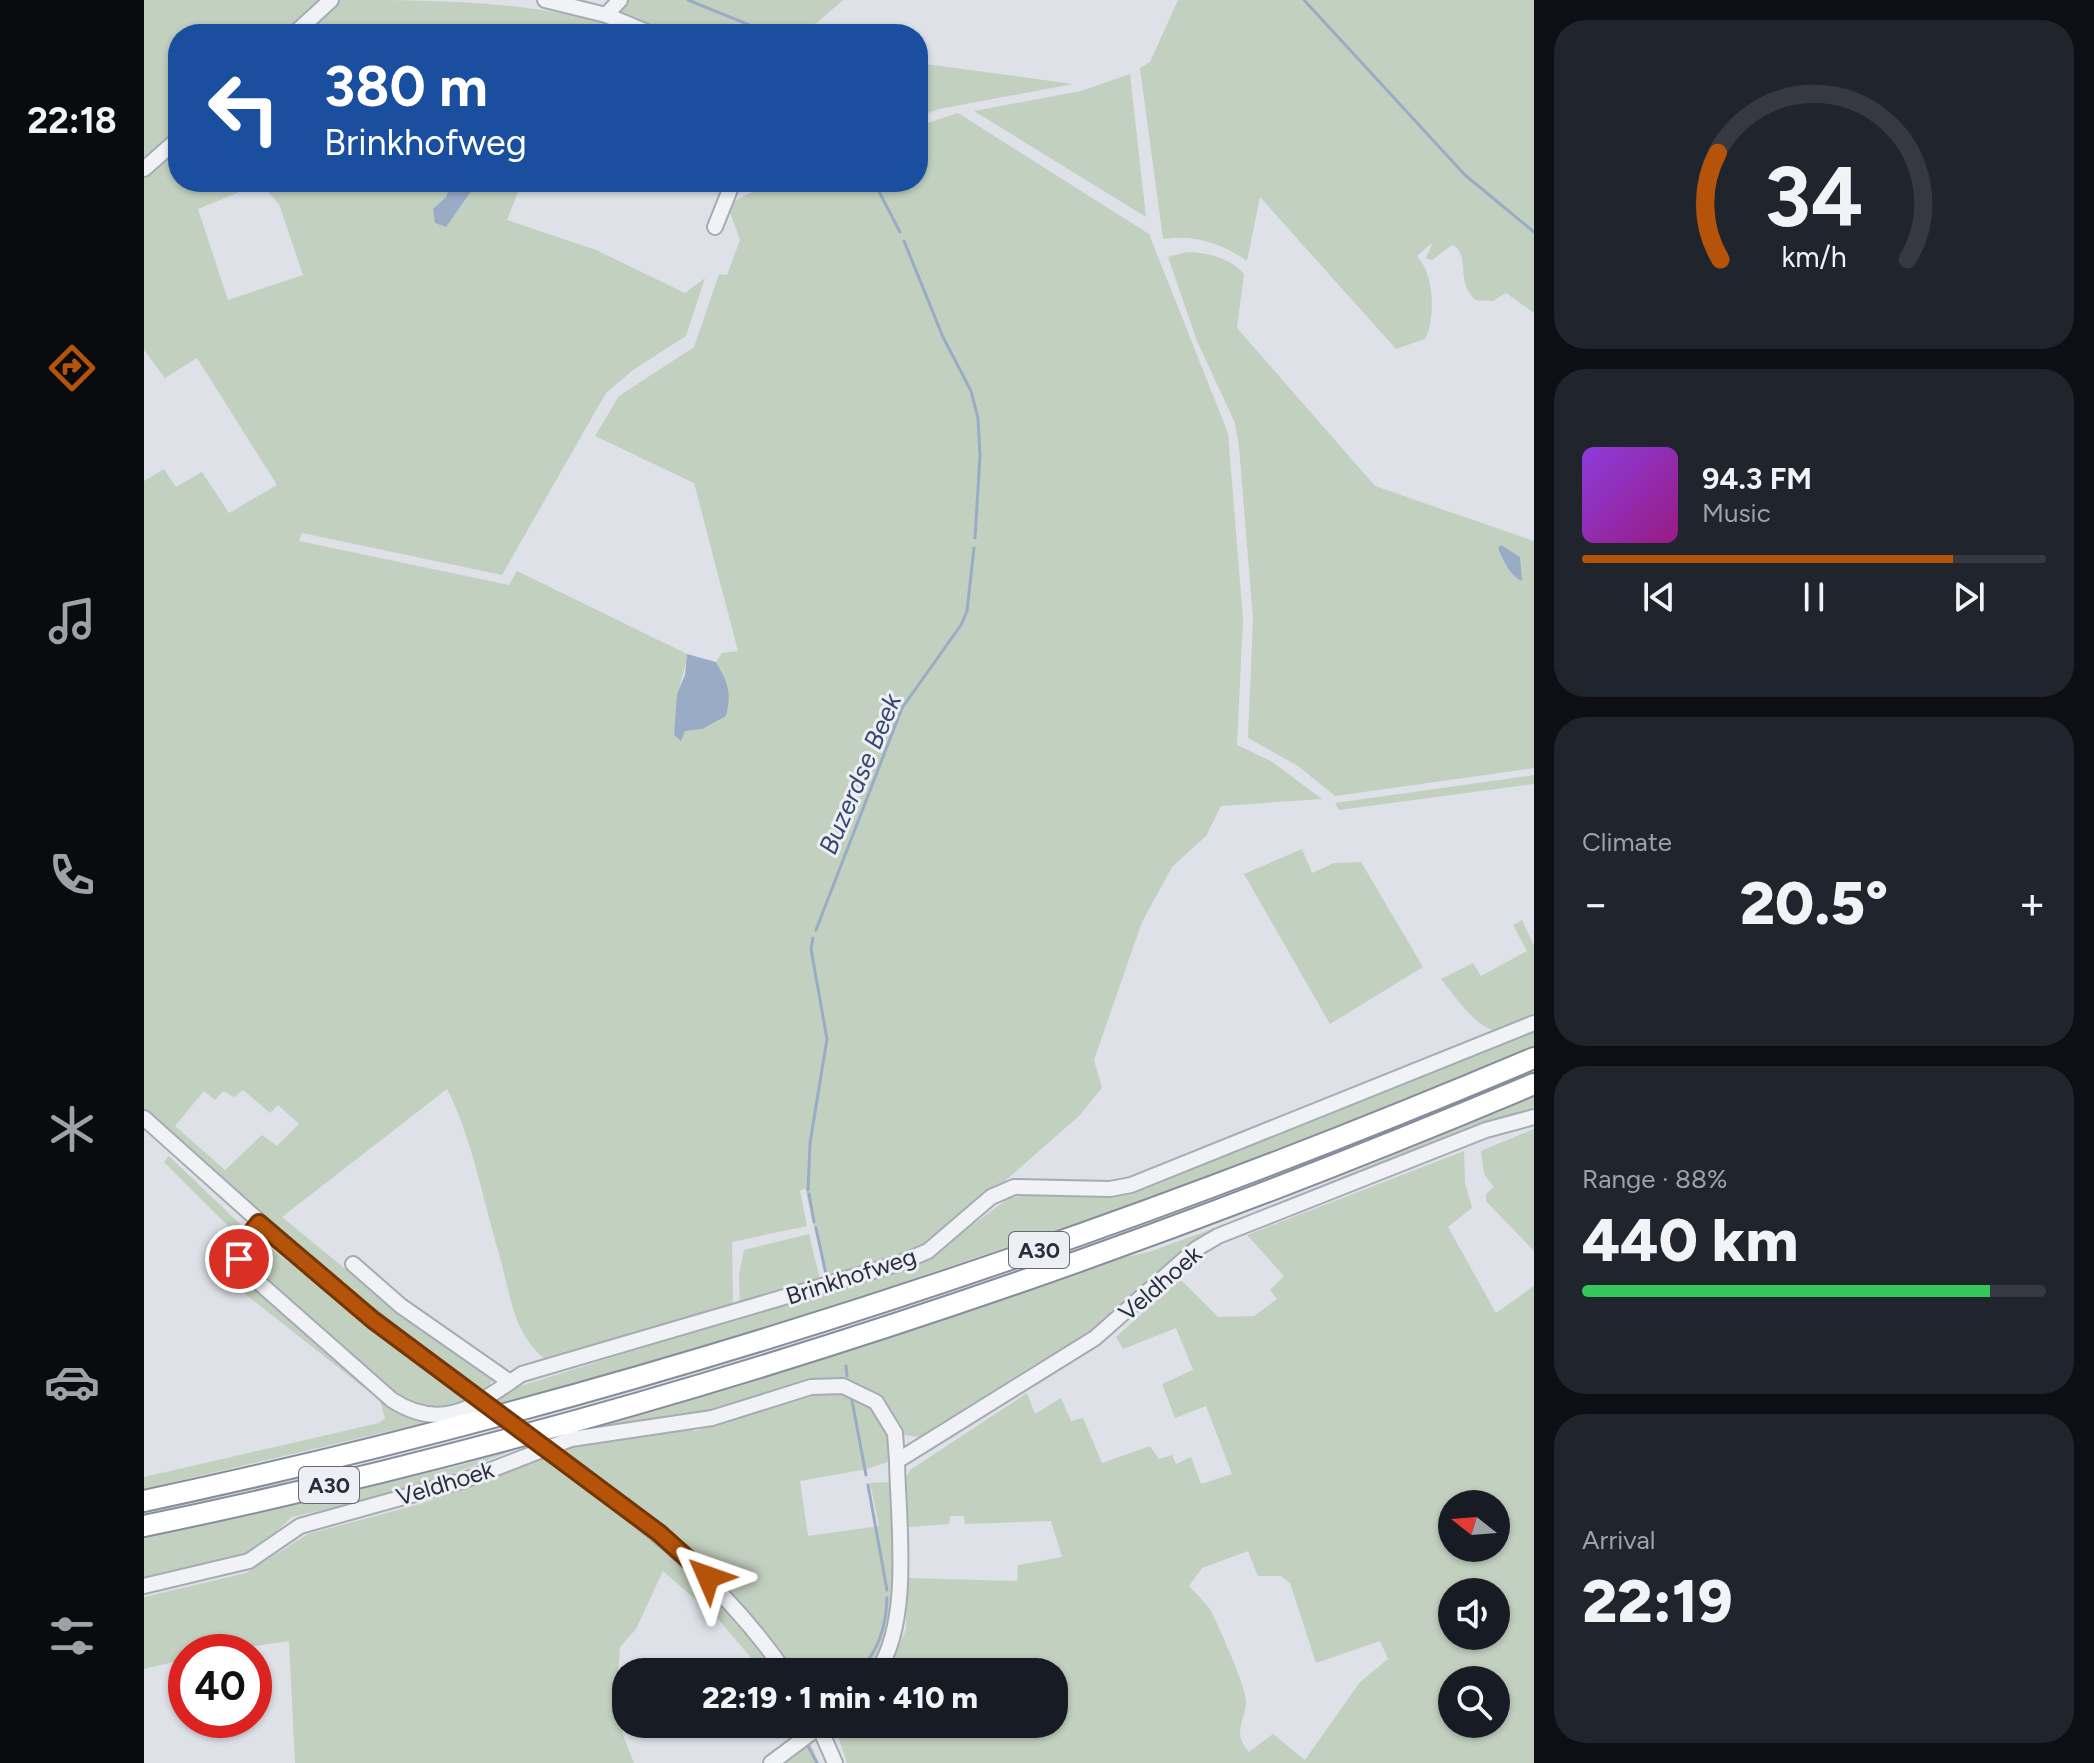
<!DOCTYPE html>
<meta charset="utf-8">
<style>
:root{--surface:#171b24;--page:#20242c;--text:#f1f3f6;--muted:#9ea1a6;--line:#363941;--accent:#b45309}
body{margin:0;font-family:Figtree,sans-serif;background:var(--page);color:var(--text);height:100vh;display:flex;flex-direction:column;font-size:30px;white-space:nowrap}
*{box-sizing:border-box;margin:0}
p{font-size:26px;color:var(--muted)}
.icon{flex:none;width:44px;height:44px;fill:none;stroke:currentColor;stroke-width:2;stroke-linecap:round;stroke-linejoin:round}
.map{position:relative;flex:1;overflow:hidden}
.drawer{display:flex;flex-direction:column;gap:20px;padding:20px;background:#0d0f14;width:560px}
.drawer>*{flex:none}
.top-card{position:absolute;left:24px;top:24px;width:760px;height:168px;border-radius:32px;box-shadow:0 2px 6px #0004;background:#1a4fa0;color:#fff;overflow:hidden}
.needle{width:52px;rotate:287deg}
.fabs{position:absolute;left:1294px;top:1490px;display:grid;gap:16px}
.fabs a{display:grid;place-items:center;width:72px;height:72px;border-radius:50%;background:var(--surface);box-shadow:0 2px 6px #0004;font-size:40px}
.speed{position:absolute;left:24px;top:1634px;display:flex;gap:16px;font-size:40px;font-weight:700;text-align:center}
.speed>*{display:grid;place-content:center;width:104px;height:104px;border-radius:50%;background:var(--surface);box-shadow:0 2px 6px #0004;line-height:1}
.speed .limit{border:12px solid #d22;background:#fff;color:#111}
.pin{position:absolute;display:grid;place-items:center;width:68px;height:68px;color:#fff;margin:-34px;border:4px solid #fff;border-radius:50%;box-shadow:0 2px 8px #0007}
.me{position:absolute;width:88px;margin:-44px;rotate:313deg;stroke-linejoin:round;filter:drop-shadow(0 0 6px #0008)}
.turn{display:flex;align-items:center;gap:28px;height:168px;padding:0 24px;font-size:36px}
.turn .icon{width:104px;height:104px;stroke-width:2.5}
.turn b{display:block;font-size:56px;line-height:68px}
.big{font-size:60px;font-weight:800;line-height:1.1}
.drawer .widget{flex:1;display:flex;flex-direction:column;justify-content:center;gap:12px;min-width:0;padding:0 28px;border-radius:32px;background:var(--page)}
.drawer .dial{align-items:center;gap:0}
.dial svg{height:208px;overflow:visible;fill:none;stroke:var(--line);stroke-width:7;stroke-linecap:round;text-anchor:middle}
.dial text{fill:var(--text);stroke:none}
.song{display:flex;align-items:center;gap:24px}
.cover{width:96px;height:96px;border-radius:12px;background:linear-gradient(135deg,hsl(270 70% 55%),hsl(310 70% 35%))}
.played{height:8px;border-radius:4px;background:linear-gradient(90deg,var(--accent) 80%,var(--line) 80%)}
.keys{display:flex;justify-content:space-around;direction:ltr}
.heat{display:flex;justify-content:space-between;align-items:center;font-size:44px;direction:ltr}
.charge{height:12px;border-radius:6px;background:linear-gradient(90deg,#34c759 88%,var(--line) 0)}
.trip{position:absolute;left:468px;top:1658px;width:456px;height:80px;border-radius:32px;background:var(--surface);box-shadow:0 2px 6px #0004;font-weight:800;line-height:80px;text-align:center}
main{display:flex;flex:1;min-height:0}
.tab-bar{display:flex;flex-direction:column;width:144px;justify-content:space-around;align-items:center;background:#090b0e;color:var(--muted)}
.tab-bar .icon{width:56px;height:56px}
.tab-bar .on{color:var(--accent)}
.tab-bar b{font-size:36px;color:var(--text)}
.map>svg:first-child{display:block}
.green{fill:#c2d0bf;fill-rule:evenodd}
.water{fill:#9aacc5}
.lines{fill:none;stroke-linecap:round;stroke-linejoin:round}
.stream{stroke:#9aacc5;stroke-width:3}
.minor-casing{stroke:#a7abb4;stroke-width:18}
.highway-casing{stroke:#868d9c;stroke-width:24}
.minor{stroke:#f0f2f5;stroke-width:14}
.highway{stroke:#fff;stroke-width:20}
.minor-bridge-casing{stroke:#a7abb4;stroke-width:18;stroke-linecap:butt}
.minor-bridge{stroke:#f0f2f5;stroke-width:14}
.route-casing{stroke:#753606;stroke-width:20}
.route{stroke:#b45309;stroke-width:14}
.labels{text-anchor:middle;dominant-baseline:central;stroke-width:6;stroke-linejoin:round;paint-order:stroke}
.shield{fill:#edeff4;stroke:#636874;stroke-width:2}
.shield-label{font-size:22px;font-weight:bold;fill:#282e3d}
.street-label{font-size:24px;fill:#282e3d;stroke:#edeff4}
.water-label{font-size:26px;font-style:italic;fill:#344a6e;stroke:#edeff4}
</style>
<main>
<nav class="tab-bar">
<b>22:18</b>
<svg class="icon on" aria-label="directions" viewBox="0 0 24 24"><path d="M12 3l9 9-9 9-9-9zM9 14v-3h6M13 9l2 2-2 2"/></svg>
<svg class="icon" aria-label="music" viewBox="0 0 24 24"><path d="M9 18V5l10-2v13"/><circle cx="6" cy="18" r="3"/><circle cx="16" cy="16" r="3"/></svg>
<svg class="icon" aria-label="phone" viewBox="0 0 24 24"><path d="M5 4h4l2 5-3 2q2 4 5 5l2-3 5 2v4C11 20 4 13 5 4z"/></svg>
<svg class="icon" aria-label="climate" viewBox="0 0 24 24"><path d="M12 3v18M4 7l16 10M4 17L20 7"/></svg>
<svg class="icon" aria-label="car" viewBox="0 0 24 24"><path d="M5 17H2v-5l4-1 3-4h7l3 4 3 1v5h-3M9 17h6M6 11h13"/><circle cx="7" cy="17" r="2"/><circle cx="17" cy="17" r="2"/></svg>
<svg class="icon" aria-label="filters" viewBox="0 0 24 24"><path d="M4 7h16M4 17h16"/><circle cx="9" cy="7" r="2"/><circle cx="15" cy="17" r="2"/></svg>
</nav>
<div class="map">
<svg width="1390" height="1763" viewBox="0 0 1390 1763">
<rect width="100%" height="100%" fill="#dee1e7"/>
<path class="green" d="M 0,0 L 180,0 L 143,34 L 34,34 L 34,133 L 0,162 Z
M 194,0 C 295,0 403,0 496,34 L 156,34 Z
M 483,0 L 699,0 L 660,34 L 518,34 L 470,14 Z
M 1034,0 L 1390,0 L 1390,313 L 1362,293 L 1349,301 L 1332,300 C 1310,283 1328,254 1308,245 L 1288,260 L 1282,258 L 1289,242 L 1273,256 C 1290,273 1292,318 1281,339 L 1252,349 L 1116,197 L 1103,261 C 1077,243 1051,234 1019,239 L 996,68 L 1006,62 Z
M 774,63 L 929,84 L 795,109 L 774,117 Z
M 986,74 L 1002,217 L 830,111 L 937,91 Z
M 814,113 L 1005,234 L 1084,433 L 1099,619 L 1093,745 L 1127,761 L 1178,799 L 1077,806 L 1062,836 L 1028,867 L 998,922 L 950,1060 L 958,1088 L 935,1116 L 854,1187 L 833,1200 L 795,1236 L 750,1258 L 682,1278 L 661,1188 L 656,1191 L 663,1226 L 588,1242 L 589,1306 L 401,1359 C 368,1332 366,1292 355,1254 C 340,1202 327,1135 303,1089 L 138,1217 L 233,1295 L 340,1367 L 348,1379 L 342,1394 L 180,1274 L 0,1114 L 0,481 L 20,469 L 32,487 L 58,472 L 85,513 L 133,485 L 53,358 L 21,378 L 0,350 L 0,178 L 34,150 L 34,182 L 102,182 L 105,188 L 54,209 L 84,300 L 159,275 L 135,204 L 115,182 L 307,182 L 302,197 L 332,184 L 330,182 L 378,182 L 363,220 L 452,250 L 541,293 L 561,278 L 542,336 L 489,370 L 462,393 L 358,575 L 158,533 L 155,541 L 365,585 L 373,571 L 543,654 C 541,680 523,706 540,731 L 558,729 L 577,671 L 572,662 L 578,653 L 594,651 L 550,483 L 451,436 L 475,396 L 550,347 L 575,274 L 583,275 L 596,240 L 584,206 C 630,169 718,182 774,182 L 774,126 ZM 99,1090 L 126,1113 L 134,1105 L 155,1124 L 133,1146 L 118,1135 L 81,1170 L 31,1126 L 60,1091 L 71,1100 L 79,1091 L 90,1097 Z
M 1043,252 C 1063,252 1088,259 1100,274 L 1093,328 L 1231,486 L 1390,541 L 1390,768 L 1191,796 L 1154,766 L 1104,738 L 1109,619 L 1095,447 L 1091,423 L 1053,341 L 1024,257 Z
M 1390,775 L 1390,784 L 1195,810 L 1191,803 Z
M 1158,849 L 1168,873 L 1190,863 L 1217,862 L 1279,967 L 1186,1024 L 1100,874 Z
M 1378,920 L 1390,946 L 1390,1016 L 1353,1032 C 1329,1025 1312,997 1297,979 L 1329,963 L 1337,976 L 1383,951 L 1369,925 Z
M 1390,1032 L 1390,1049 L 997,1202 L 688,1306 L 446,1381 L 340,1408 L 364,1390 L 782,1259 L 865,1198 L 888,1194 L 973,1195 L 994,1191 Z
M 1390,1097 L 1390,1107 L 1062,1236 L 970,1320 L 779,1438 L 761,1435 L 742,1407 L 703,1384 L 395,1448 L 389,1443 L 670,1360 L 968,1260 L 1005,1252 L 1106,1215 Z
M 1390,1129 L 1390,1251 L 1342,1201 L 1342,1194 L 1350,1187 L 1340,1174 L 1337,1151 Z
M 1320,1151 L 1321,1183 L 1328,1208 L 1304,1227 L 1352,1313 L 1390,1286 L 1390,1763 L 703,1763 L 690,1724 L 910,1724 L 910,1672 L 742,1672 L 762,1630 L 762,1578 L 873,1581 L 874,1565 L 918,1557 L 907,1521 L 821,1524 L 820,1516 L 806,1516 L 805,1524 L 763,1527 L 762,1478 L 766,1470 L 883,1393 L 891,1414 L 917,1398 L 927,1421 L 939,1418 L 958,1463 L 1006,1446 L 1015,1459 L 1028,1455 L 1032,1464 L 1047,1457 L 1057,1484 L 1088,1474 L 1062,1406 L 1031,1418 L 1018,1384 L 1049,1370 L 1032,1328 L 979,1349 L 972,1337 L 1036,1279 L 1074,1317 L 1110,1316 L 1133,1299 L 1126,1290 L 1140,1276 L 1103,1235 ZM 1308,1504 L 1352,1504 L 1352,1548 L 1308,1548 ZM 1104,1551 L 1114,1576 L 1137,1576 L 1146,1583 L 1172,1663 L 1236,1641 L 1244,1659 L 1216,1682 L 1161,1760 L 1129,1734 L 1105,1752 C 1088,1732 1100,1724 1102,1704 C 1104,1691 1076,1630 1069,1615 C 1065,1605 1053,1595 1045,1586 L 1058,1568 ZM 1308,1592 L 1352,1592 L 1352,1636 L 1308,1636 ZM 1308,1680 L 1352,1680 L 1352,1724 L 1308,1724 Z
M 25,1156 L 96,1224 L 91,1265 L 221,1379 L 219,1387 L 72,1271 L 84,1226 L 20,1162 Z
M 665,1234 L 676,1280 L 596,1304 L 595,1275 L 600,1250 Z
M 113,1244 L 121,1244 L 325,1402 L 296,1409 L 255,1398 L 105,1264 L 103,1254 Z
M 679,1393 C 726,1392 743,1417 747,1461 L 723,1469 L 656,1481 L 664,1536 L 735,1526 L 726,1483 L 748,1482 L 753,1585 L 749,1630 L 727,1672 L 648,1672 C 583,1572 511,1521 419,1449 C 450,1436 519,1421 551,1431 Z
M 235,1397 L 280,1423 L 0,1489 L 0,1477 L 235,1423 L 241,1418 Z
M 383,1445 L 261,1492 L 148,1517 L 108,1554 L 0,1583 L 0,1535 L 310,1467 Z
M 401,1459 L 516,1538 L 594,1617 L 634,1672 L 619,1672 L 575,1620 L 519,1571 L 492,1629 L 476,1647 L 474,1673 L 479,1735 L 490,1763 L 151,1763 L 145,1641 L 71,1652 L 42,1652 L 42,1659 L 0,1669 L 0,1597 L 102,1573 L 164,1534 L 276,1504 Z
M 666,1742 L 675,1763 L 636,1763 Z"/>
<path class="water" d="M 307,182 L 332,184 L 302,227 L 291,223 L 289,209 L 302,197 Z
M 1357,545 L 1376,557 L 1378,581 C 1366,576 1359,560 1354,548 Z
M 543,654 L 572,662 C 584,683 588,692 582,716 L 558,729 L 541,731 L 537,741 L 530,735 L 533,694 L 541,675 Z"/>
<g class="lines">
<path class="stream" d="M 544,0 L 628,34
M 1160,0 L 1321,175 L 1390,232
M 730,182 L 756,232
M 760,241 L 799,337 L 827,391 L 834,418 L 836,456 L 831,538
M 672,930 L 758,708 L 817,625 L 823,611 L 830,548
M 664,1190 L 666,1143 L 683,1039 L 667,949 L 669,938
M 665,1194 L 670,1222
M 672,1228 L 683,1279
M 702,1366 L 703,1376
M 707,1395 L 722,1475
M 724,1485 L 743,1590
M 715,1672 C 735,1649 742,1627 743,1598
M 664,1746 L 673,1763"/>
<g class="minor-casing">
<path id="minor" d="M 401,0 L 462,15 L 508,34
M 462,15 L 476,0
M 150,34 L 187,0
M 0,169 L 34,139
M 571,227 L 589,182
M 0,1118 L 184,1283 L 321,1389
M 115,1223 C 103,1239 88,1253 103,1272 L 248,1400 C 301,1434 334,1403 378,1374 L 756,1263 L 784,1251 L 847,1197 L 870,1187 L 966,1189 L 987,1185 L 1390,1023
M 209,1264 L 257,1306 L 366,1382
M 419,1460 C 503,1524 581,1584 641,1672
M 0,1586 L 105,1561 L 156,1526 L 321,1480 L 427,1439 L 568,1418 L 667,1387 L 699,1386 L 732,1402 L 751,1433 L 753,1461
M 733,1672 C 768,1621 754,1522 753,1461 L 951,1338 L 1052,1249 L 1074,1236 L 1342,1130 L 1390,1117
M 674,1724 L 691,1763
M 627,1763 L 675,1727"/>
</g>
<g class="highway-casing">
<path id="highway" d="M 0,1501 C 477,1399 941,1248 1390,1058
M 0,1526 C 477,1427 942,1273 1390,1084"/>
</g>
<use href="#minor" class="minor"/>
<use href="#highway" class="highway"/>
<g class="minor-bridge-casing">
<path id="minor-bridge" d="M 321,1389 L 419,1460"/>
</g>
<use href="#minor-bridge" class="minor-bridge"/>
</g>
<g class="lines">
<g class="route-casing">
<path id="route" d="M 95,1259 L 100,1242 L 115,1223 L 229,1320 L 515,1533 L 564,1577"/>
</g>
<use href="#route" class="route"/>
</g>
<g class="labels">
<g class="shield">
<rect x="865" y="1232" width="60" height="36" rx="6"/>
<rect x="155" y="1467" width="60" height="36" rx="6"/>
</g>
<g class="shield-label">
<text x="895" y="1250">A30</text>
<text x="185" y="1485">A30</text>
</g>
<g class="street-label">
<text transform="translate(707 1276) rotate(-18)">Brinkhofweg</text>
<text transform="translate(1016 1283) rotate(-41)">Veldhoek</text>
<text transform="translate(301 1483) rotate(-17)">Veldhoek</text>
</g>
<g class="water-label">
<text transform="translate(716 774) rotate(-67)">Buzerdse Beek</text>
</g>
</g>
</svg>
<div class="fabs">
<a><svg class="needle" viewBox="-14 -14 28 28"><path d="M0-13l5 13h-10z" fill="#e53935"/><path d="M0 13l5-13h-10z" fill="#9ea1a6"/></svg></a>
<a><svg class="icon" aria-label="sound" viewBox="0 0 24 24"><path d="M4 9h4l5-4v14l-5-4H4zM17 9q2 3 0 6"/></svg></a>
<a><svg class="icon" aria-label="search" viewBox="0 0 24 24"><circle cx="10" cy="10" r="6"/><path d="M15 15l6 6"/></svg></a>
</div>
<div class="speed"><div class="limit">40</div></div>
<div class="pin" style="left:95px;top:1259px;background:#d93025"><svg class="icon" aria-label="arrive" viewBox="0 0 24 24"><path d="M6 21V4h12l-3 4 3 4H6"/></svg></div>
<svg class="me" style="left:564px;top:1577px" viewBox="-20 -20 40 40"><path d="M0-17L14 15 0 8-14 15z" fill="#b45309" stroke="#fff" stroke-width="4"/></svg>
<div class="trip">22:19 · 1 min · 410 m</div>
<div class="top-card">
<div class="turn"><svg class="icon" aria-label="left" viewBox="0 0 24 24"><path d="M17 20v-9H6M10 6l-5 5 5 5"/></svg><div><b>380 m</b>Brinkhofweg</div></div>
</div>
</div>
<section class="drawer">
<div class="widget dial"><svg viewBox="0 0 100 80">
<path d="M14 69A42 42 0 1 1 86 69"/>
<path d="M14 69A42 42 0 0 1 13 28" stroke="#b45309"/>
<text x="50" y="56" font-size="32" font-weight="700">34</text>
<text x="50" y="72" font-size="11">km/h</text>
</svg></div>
<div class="widget">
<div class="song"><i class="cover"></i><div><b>94.3 FM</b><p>Music</p></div></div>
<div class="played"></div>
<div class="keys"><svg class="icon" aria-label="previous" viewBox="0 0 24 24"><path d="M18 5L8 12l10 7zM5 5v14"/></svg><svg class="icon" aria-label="pause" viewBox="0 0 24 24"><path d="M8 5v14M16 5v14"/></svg><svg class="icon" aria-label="next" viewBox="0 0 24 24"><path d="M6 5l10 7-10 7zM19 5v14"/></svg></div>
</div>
<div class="widget"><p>Climate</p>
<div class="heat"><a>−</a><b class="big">20.5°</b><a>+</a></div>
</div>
<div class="widget"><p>Range · 88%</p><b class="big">440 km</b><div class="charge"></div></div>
<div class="widget"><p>Arrival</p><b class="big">22:19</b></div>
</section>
</main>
